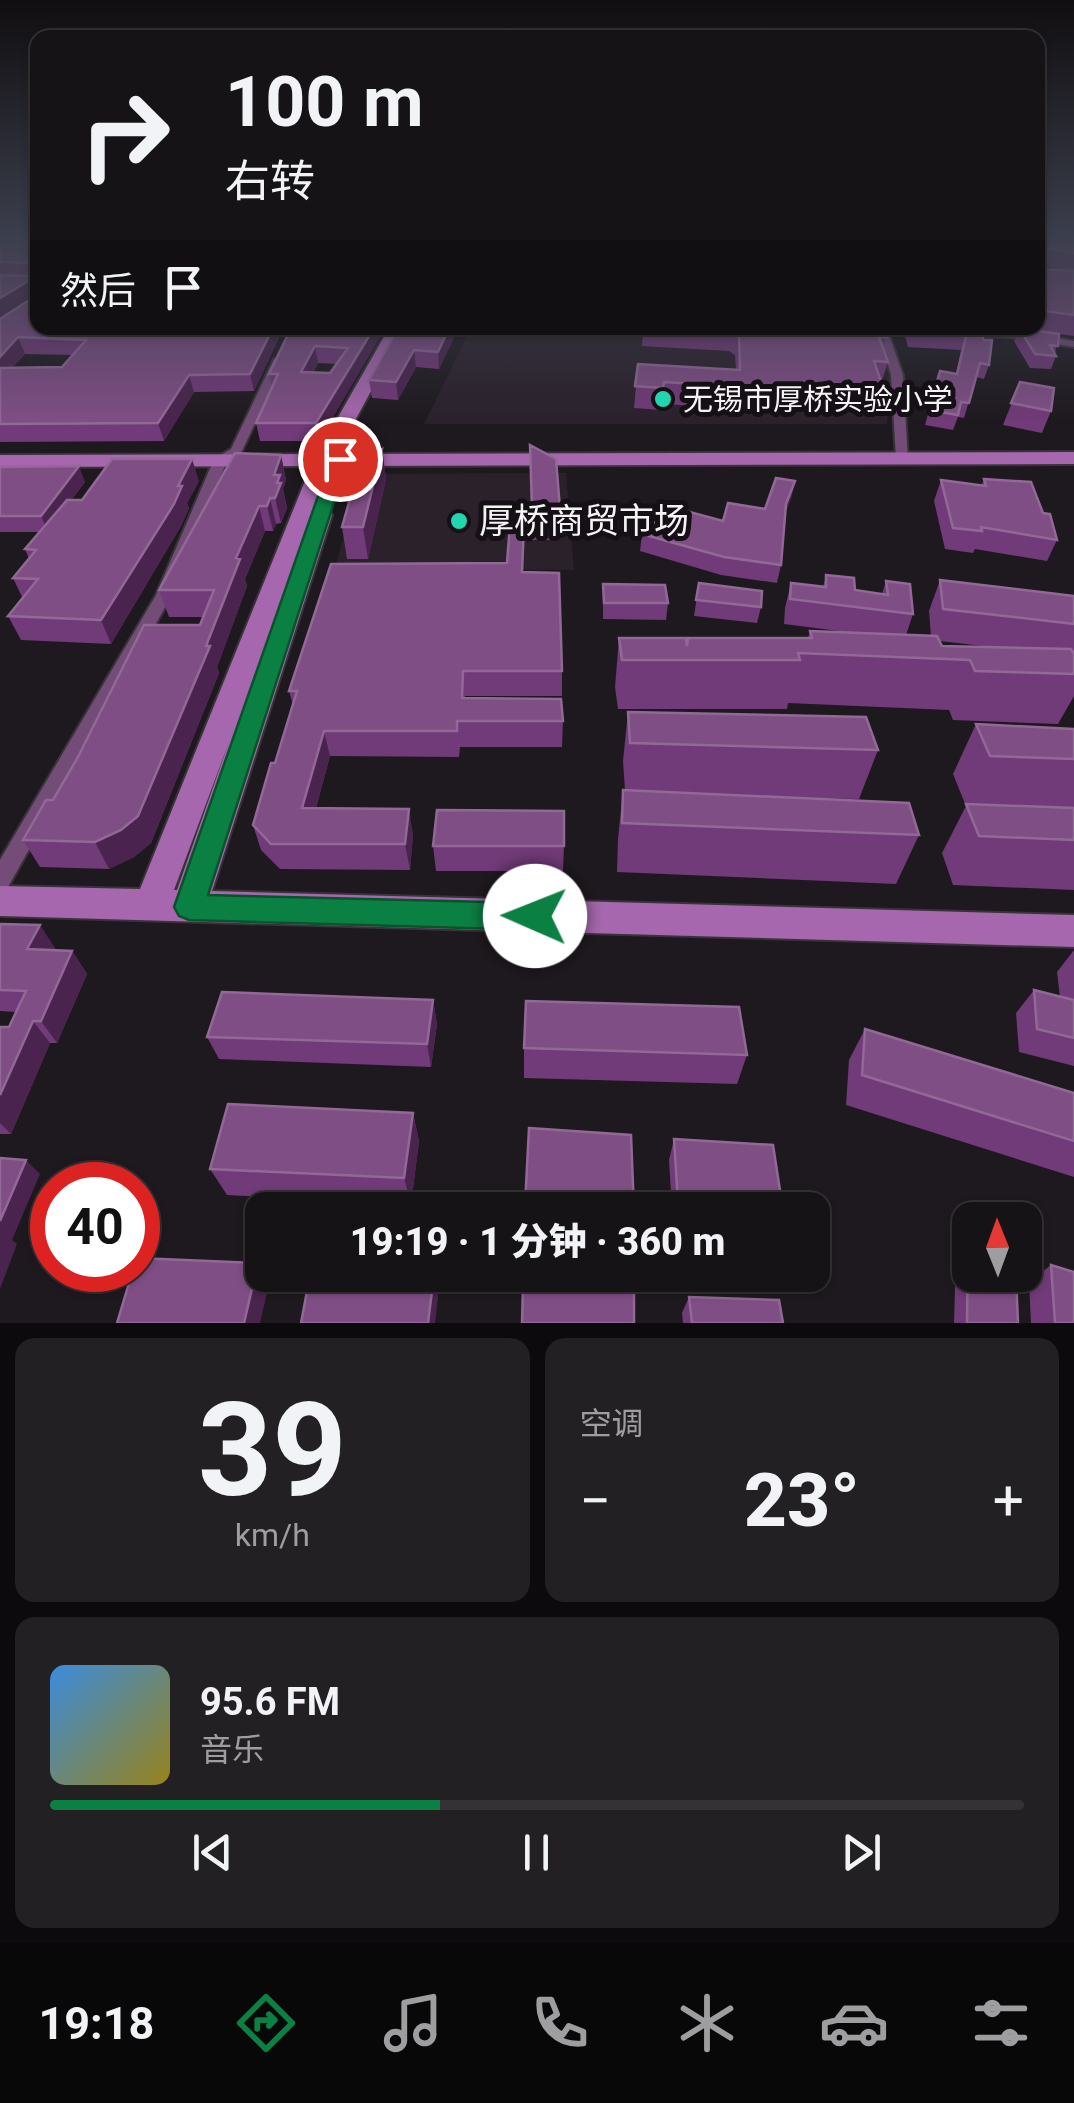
<!DOCTYPE html>
<html lang="zh">
<meta charset="utf-8">
<style>
:root{--surface:#161316;--page:#232023;--text:#f1f3f6;--muted:#9e9ea1;--line:#353235;--accent:#0b8043}
body{margin:0;font-family:Roboto,"Noto Sans SC",sans-serif;background:var(--page);color:var(--text);height:100vh;display:flex;flex-direction:column;font-size:38px;white-space:nowrap}
*{box-sizing:border-box;margin:0}
p{font-size:32px;color:var(--muted)}
.icon{flex:none;width:55px;height:55px;fill:none;stroke:currentColor;stroke-width:2;stroke-linecap:round;stroke-linejoin:round}
.map{position:relative;height:1323px;overflow:hidden}
.sheet{display:flex;flex-direction:column;gap:15px;padding:15px;background:#0c0a0c;flex:1}
.sheet>*{flex:none}
.guide{position:absolute;left:30px;top:30px;width:1015px;height:305px;border-radius:20px;box-shadow:0 2px 8px #0004,0 0 0 2px var(--line);background:#161316;color:var(--text);overflow:hidden}
.needle{width:65px;rotate:359deg}
.buttons{position:absolute;left:952px;top:1202px;display:grid;gap:20px}
.buttons a{display:grid;place-items:center;width:90px;height:90px;border-radius:20px;background:var(--surface);box-shadow:0 2px 8px #0004,0 0 0 2px var(--line);font-size:50px}
.speed{position:absolute;left:30px;top:1162px;display:flex;gap:20px;font-size:50px;font-weight:700;text-align:center}
.speed>*{display:grid;place-content:center;width:130px;height:130px;border-radius:50%;background:var(--surface);box-shadow:0 2px 8px #0004,0 0 0 2px var(--line);line-height:1}
.speed .limit{border:15px solid #d22;background:#fff;color:#111}
.pin{position:absolute;display:grid;place-items:center;width:85px;height:85px;color:#fff;margin:-42px;border:5px solid #fff;border-radius:50%;box-shadow:0 2px 10px #0007}
.me{position:absolute;width:110px;margin:-55px;rotate:271deg;stroke-linejoin:round;filter:drop-shadow(0 0 8px #0008)}
.turn{display:flex;align-items:center;gap:35px;height:210px;padding:0 30px;font-size:45px}
.turn .icon{width:130px;height:130px;stroke-width:2.5}
.turn b{display:block;font-size:70px;line-height:85px}
.then{display:flex;align-items:center;height:95px;padding:0 30px;background:#0003;gap:20px;font-size:38px}
.big{font-size:75px;font-weight:800;line-height:1.1}
.sheet .card{flex:1;display:flex;flex-direction:column;justify-content:center;gap:15px;min-width:0;padding:0 35px;border-radius:20px;background:var(--page)}
.sheet .dial{align-items:center;gap:0}
.dial b{font-size:130px;line-height:1}
.song{display:flex;align-items:center;gap:30px}
.cover{width:120px;height:120px;border-radius:15px;background:linear-gradient(135deg,hsl(210 70% 55%),hsl(50 70% 35%))}
.played{height:10px;border-radius:5px;background:linear-gradient(90deg,var(--accent) 40%,var(--line) 40%)}
.keys{display:flex;justify-content:space-around;direction:ltr}
.heat{display:flex;justify-content:space-between;align-items:center;font-size:55px;direction:ltr}
.sheet .tiles{flex:1;display:grid;gap:15px;grid-template-columns:1fr 1fr}
.card:last-child{grid-column:span 2}
.trip{position:absolute;left:245px;top:1192px;width:585px;height:100px;border-radius:20px;background:var(--surface);box-shadow:0 2px 8px #0004,0 0 0 2px var(--line);font-weight:800;line-height:100px;text-align:center}
.dock{display:flex;height:160px;justify-content:space-around;align-items:center;background:#090809;color:var(--muted)}
.dock .icon{width:70px;height:70px}
.dock .active{color:var(--accent)}
.dock b{font-size:45px;color:var(--text)}
.map>svg:first-child{display:block}
.built{fill:#2a212b}
.lines{fill:none;stroke-linecap:round;stroke-linejoin:round}
.canal{fill:#85488c;fill-rule:evenodd}
.street-casing{stroke:#383338;stroke-width:4}
.secondary-casing{stroke:#383338;stroke-width:4}
.street{fill:#734c78;fill-rule:evenodd}
.secondary{fill:#a667ae;fill-rule:evenodd}
.wall{fill:#713a78;fill-rule:evenodd}
.shaded-wall{fill:#4a244e}
.building{fill:#7f4e85;stroke:#926897;stroke-width:2.5;fill-rule:evenodd}
.route{fill:#0b8043;stroke:#07532c;stroke-width:2.5}
.poi-dot{fill:#22d5af;stroke:#141015;stroke-width:4}
.labels{text-anchor:middle;dominant-baseline:central;stroke-width:10;stroke-linejoin:round;paint-order:stroke}
.far-poi-label{font-size:30px;fill:#f6f3f6;stroke:#141015;text-anchor:start}
.poi-label{font-size:35px;fill:#f6f3f6;stroke:#141015;text-anchor:start}
</style>
<div class="map">
<svg width="1074" height="1323" viewBox="0 0 1074 1323">
<rect width="100%" height="100%" fill="#1e191e"/>
<path class="built" d="M 471,328 L 679,328 L 878,340 L 892,374 L 887,424 L 424,424 Z
M 566,473 L 574,570 L 335,568 L 361,474 Z"/>
<g class="lines">
<path class="canal" d="M 0,237 L 38,237 L 38,242 L 0,241 Z"/>
<g class="street-casing">
<path id="street" d="M 857,328 L 918,328 L 931,331 L 926,334 L 888,332 L 903,375 L 908,461 L 903,462 L 896,458 L 891,375 L 878,332 Z
M 953,330 L 1022,332 L 1074,341 L 1074,347 L 1022,338 L 957,335 L 952,332 Z
M 274,359 L 284,361 L 242,451 L 227,461 L 172,595 L 8,887 L 0,889 L 0,860 L 156,595 L 214,459 L 231,449 Z"/>
</g>
<g class="secondary-casing">
<path id="secondary" d="M 389,328 L 405,328 L 337,454 L 1074,452 L 1074,464 L 332,466 L 316,510 L 329,510 L 332,515 L 212,891 L 1074,915 L 1074,947 L 0,916 L 0,886 L 140,889 L 311,466 L 0,467 L 0,455 L 317,454 ZM 229,742 L 177,890 L 174,890 Z"/>
</g>
<use href="#street" class="street"/>
<use href="#secondary" class="secondary"/>
</g>
<path class="wall" d="M 1038,237 L 1074,237 L 1074,336 L 1059,334 L 1055,353 L 1056,356 L 1051,369 L 1030,368 L 1014,341 L 1019,328 L 1055,333 L 1018,328 L 1038,328 L 1038,278 L 1041,269 L 1064,270 L 1038,265 Z
M 0,239 L 38,239 L 38,328 L 287,328 L 282,331 L 254,391 L 194,392 L 164,441 L 0,442 L 0,319 L 34,296 L 0,318 ZM 25,354 L 73,355 L 62,367 L 12,368 Z
M 289,328 L 385,328 L 319,441 L 260,441 L 256,423 L 272,387 L 269,374 L 291,329 ZM 318,363 L 337,364 L 330,373 L 313,373 Z
M 398,328 L 454,337 L 439,369 L 416,367 L 398,400 L 372,398 L 369,380 Z
M 643,328 L 882,328 L 886,337 L 883,349 L 888,362 L 881,383 L 884,391 L 878,413 L 772,406 L 771,410 L 662,404 L 661,410 L 634,408 L 638,364 L 736,370 L 735,355 L 729,351 L 642,346 Z
M 907,328 L 978,328 L 989,365 L 984,379 L 976,377 L 964,418 L 958,417 L 953,430 L 925,425 L 940,371 L 956,374 L 961,350 L 908,347 L 905,336 Z
M 1020,382 L 1051,411 L 1042,433 L 1003,425 Z
M 530,446 L 560,509 L 559,540 L 532,540 Z
M 382,449 L 386,479 L 368,559 L 347,559 L 342,527 Z
M 281,455 L 286,480 L 283,489 L 287,508 L 281,523 L 276,524 L 273,531 L 265,531 L 245,579 L 247,586 L 217,667 L 219,673 L 151,843 L 134,857 L 109,869 L 40,867 L 23,840 L 53,800 L 200,625 L 203,617 L 169,617 L 159,590 Z
M 0,467 L 85,482 L 71,500 L 82,500 L 199,481 L 187,503 L 189,508 L 181,526 L 111,644 L 21,640 L 8,616 L 23,599 L 13,578 L 29,559 L 25,549 L 40,532 L 0,532 Z
M 984,479 L 1057,540 L 1047,561 L 975,549 L 973,553 L 945,549 L 934,501 L 941,480 L 981,486 Z
M 795,481 L 791,498 L 785,514 L 781,565 L 777,583 L 721,575 L 640,551 L 642,534 L 662,525 L 723,521 L 765,509 Z
M 524,525 L 523,572 L 562,671 L 562,696 L 465,696 L 465,698 L 563,721 L 562,747 L 460,747 L 459,757 L 330,756 L 316,808 L 413,834 L 410,870 L 280,869 L 261,850 L 253,825 L 275,763 L 293,705 L 289,691 L 507,563 Z
M 826,575 L 855,590 L 882,594 L 886,581 L 913,614 L 906,635 L 931,636 L 929,611 L 940,580 L 1074,596 L 1074,696 L 1058,724 L 953,720 L 949,710 L 788,703 L 787,709 L 618,709 L 615,687 L 619,638 L 687,646 L 808,638 L 810,631 L 854,633 L 784,624 L 785,608 L 791,583 L 823,587 ZM 940,641 L 991,647 L 942,646 Z
M 699,583 L 761,607 L 757,623 L 694,616 Z
M 603,584 L 668,603 L 666,620 L 603,619 Z
M 628,712 L 878,750 L 859,799 L 775,797 L 919,835 L 896,884 L 617,872 L 618,839 L 623,790 L 625,790 L 623,761 Z
M 976,724 L 1074,729 L 1074,890 L 953,885 L 942,853 L 966,806 L 953,774 Z
M 433,846 L 564,846 L 563,871 L 436,871 Z
M 0,924 L 55,948 L 54,950 L 72,951 L 87,974 L 57,1043 L 50,1043 L 11,1134 L 0,1134 L 0,1027 L 9,1027 L 16,1012 L 0,1011 Z
M 1074,950 L 1074,1066 L 1019,1052 L 1016,1013 L 1034,990 L 1060,997 L 1057,972 Z
M 433,1000 L 437,1024 L 431,1067 L 219,1059 L 207,1037 Z
M 865,1029 L 1074,1093 L 1074,1177 L 846,1105 L 849,1060 Z
M 524,1048 L 747,1055 L 737,1084 L 524,1078 Z
M 413,1113 L 419,1141 L 411,1204 L 227,1195 L 210,1169 Z
M 529,1128 L 634,1210 L 525,1210 Z
M 674,1139 L 783,1210 L 672,1210 L 669,1160 Z
M 968,1243 L 1018,1323 L 954,1323 L 956,1255 Z
M 1051,1265 L 1074,1323 L 1031,1323 L 1029,1282 Z
M 689,1297 L 783,1323 L 683,1323 L 682,1313 Z"/>
<path class="shaded-wall" d="M 33,278 L 38,294 L 0,318 L 0,298 Z
M 273,328 L 287,328 L 282,331 L 254,391 L 250,374 Z
M 374,328 L 385,328 L 319,441 L 316,423 Z
M 448,328 L 453,328 L 454,337 L 439,369 L 438,352 Z
M 18,337 L 25,354 L 0,381 L 0,357 Z
M 315,346 L 318,363 L 304,389 L 301,372 Z
M 414,350 L 416,367 L 398,400 L 396,382 Z
M 189,375 L 194,392 L 164,441 L 158,423 Z
M 382,449 L 386,479 L 368,559 L 363,527 Z
M 281,455 L 286,480 L 283,489 L 287,508 L 281,523 L 275,498 L 274,475 Z
M 192,459 L 199,481 L 187,503 L 189,508 L 181,526 L 111,644 L 101,620 Z
M 79,466 L 85,482 L 48,532 L 41,516 Z
M 795,481 L 791,498 L 782,521 L 786,504 Z
M 270,498 L 276,524 L 273,531 L 267,506 Z
M 259,506 L 265,531 L 245,579 L 247,586 L 217,667 L 219,673 L 151,843 L 134,857 L 109,869 L 95,842 L 206,646 L 236,558 Z
M 324,731 L 330,756 L 309,833 L 302,808 Z
M 409,809 L 413,834 L 410,870 L 405,844 Z
M 40,925 L 55,948 L 44,972 L 27,949 Z
M 72,951 L 87,974 L 57,1043 L 41,1021 Z
M 433,1000 L 437,1024 L 431,1067 L 427,1044 Z
M 33,1021 L 50,1043 L 11,1134 L 0,1123 L 0,1095 Z
M 413,1113 L 419,1141 L 411,1204 L 404,1178 Z
M 26,1160 L 40,1174 L 12,1240 L 17,1244 L 0,1289 L 0,1221 Z
M 258,1263 L 262,1269 L 262,1275 L 266,1275 L 270,1280 L 260,1323 L 244,1323 Z
M 434,1275 L 436,1275 L 439,1288 L 435,1323 L 428,1323 Z"/>
<path class="building" d="M 1038,237 L 1074,237 L 1074,253 L 1038,246 Z
M 0,239 L 38,239 L 38,328 L 273,328 L 250,374 L 189,375 L 158,423 L 0,424 L 0,368 L 62,367 L 86,340 L 18,337 L 0,357 L 0,319 L 34,297 L 33,278 L 0,298 L 0,275 L 35,276 L 33,263 L 0,262 Z
M 1041,269 L 1074,271 L 1074,315 L 1038,310 Z
M 291,328 L 374,328 L 316,423 L 256,423 L 278,374 L 269,374 ZM 315,346 L 348,348 L 330,373 L 301,372 Z
M 398,328 L 449,328 L 438,352 L 414,350 L 396,382 L 369,380 Z
M 672,328 L 882,328 L 886,337 L 879,337 L 888,362 L 874,361 L 884,391 L 774,385 L 775,389 L 664,382 L 663,388 L 635,386 L 638,364 L 740,370 L 739,334 L 732,331 Z
M 910,328 L 978,328 L 984,340 L 992,340 L 989,365 L 980,363 L 969,403 L 961,402 L 958,415 L 929,410 L 940,371 L 957,374 L 966,336 L 911,333 Z
M 1019,328 L 1059,334 L 1058,346 L 1050,345 L 1056,356 L 1035,354 Z
M 1020,382 L 1054,388 L 1051,411 L 1011,403 Z
M 530,445 L 556,459 L 560,509 L 532,509 Z
M 382,449 L 363,527 L 342,527 L 362,456 Z
M 235,453 L 281,455 L 274,475 L 280,475 L 277,483 L 281,483 L 275,498 L 270,498 L 267,506 L 259,506 L 236,558 L 240,559 L 206,646 L 210,646 L 138,816 L 121,830 L 95,842 L 23,840 L 46,800 L 53,800 L 78,757 L 144,625 L 200,625 L 214,590 L 159,590 Z
M 112,459 L 192,459 L 178,486 L 182,486 L 174,504 L 101,620 L 8,616 L 38,579 L 13,578 L 36,550 L 25,549 L 67,500 L 82,500 Z
M 79,466 L 41,516 L 0,516 L 0,467 Z
M 776,478 L 795,481 L 786,504 L 781,565 L 724,557 L 642,534 L 651,522 L 662,525 L 675,508 L 723,521 L 728,503 L 765,509 Z
M 984,479 L 1031,482 L 1043,513 L 1050,514 L 1057,540 L 981,527 L 982,531 L 953,528 L 941,480 L 986,486 Z
M 510,524 L 524,525 L 522,572 L 559,573 L 562,671 L 463,671 L 462,698 L 561,699 L 563,721 L 457,721 L 457,731 L 324,731 L 302,808 L 409,809 L 405,844 L 271,844 L 253,825 L 271,763 L 275,763 L 297,691 L 289,691 L 331,564 L 507,563 Z
M 826,575 L 854,578 L 855,590 L 888,595 L 886,581 L 910,584 L 913,614 L 790,599 L 791,583 L 826,587 Z
M 940,580 L 1074,596 L 1074,624 L 943,609 Z
M 699,583 L 762,591 L 761,607 L 696,600 Z
M 603,584 L 665,585 L 668,603 L 604,603 Z
M 810,631 L 937,636 L 942,646 L 1071,649 L 1074,654 L 1074,674 L 975,671 L 970,660 L 798,653 L 800,660 L 622,660 L 619,638 L 686,638 L 687,646 L 688,638 L 812,638 Z
M 628,712 L 866,717 L 878,750 L 630,743 Z
M 976,724 L 1074,729 L 1074,759 L 990,756 Z
M 623,790 L 909,803 L 919,835 L 622,823 Z
M 966,804 L 1074,808 L 1074,840 L 979,836 Z
M 437,810 L 564,811 L 564,846 L 433,846 Z
M 0,924 L 40,925 L 27,949 L 72,951 L 41,1021 L 33,1021 L 0,1095 L 0,1027 L 9,1027 L 26,991 L 0,990 Z
M 1034,990 L 1074,1000 L 1074,1038 L 1037,1029 Z
M 222,992 L 433,1000 L 427,1044 L 207,1037 Z
M 526,1001 L 739,1007 L 747,1055 L 524,1048 Z
M 865,1029 L 1074,1093 L 1074,1141 L 862,1075 Z
M 228,1104 L 413,1113 L 404,1178 L 210,1169 Z
M 529,1128 L 631,1135 L 634,1210 L 600,1210 L 525,1205 Z
M 674,1139 L 773,1145 L 783,1210 L 678,1203 Z
M 0,1158 L 26,1160 L 0,1221 Z
M 968,1243 L 970,1244 L 970,1275 L 1016,1275 L 1018,1323 L 967,1323 Z
M 138,1258 L 258,1263 L 244,1323 L 117,1323 L 133,1270 L 138,1270 Z
M 1051,1265 L 1074,1272 L 1074,1323 L 1055,1323 Z
M 310,1275 L 434,1275 L 428,1323 L 301,1323 Z
M 523,1286 L 634,1293 L 634,1323 L 522,1323 Z
M 689,1297 L 779,1300 L 783,1323 L 692,1323 Z"/>
<linearGradient id="sky" x2="0" y2="1"><stop stop-color="#100e10"/><stop offset="0.56" stop-color="#3b3e4c"/><stop offset="1" stop-color="#3b3e4c" stop-opacity="0"/></linearGradient>
<rect width="1074" height="422" fill="url(#sky)"/>
<path class="route" d="M 340,454 L 348,459 L 208,895 L 535,903 L 546,907 L 550,916 L 546,926 L 535,930 L 189,920 L 179,916 L 174,907 L 331,459 Z"/>
<g class="poi-dot">
<circle cx="663" cy="399" r="10"/>
<circle cx="459" cy="521" r="10"/>
</g>
<g class="labels">
<g class="far-poi-label">
<text x="683" y="399">无锡市厚桥实验小学</text>
</g>
<g class="poi-label">
<text x="479" y="521">厚桥商贸市场</text>
</g>
</g>
</svg>
<div class="buttons">
<a><svg class="needle" viewBox="-14 -14 28 28"><path d="M0-13l5 13h-10z" fill="#e53935"/><path d="M0 13l5-13h-10z" fill="#9e9ea1"/></svg></a>
</div>
<div class="speed"><div class="limit">40</div></div>
<div class="pin" style="left:340px;top:459px;background:#d93025"><svg class="icon" aria-label="arrive" viewBox="0 0 24 24"><path d="M6 21V4h12l-3 4 3 4H6"/></svg></div>
<svg class="me" style="left:535px;top:916px" viewBox="-20 -20 40 40"><circle r="19" fill="#fff"/><path d="M0-13L10 11 0 6-10 11z" fill="#0b8043"/></svg>
<div class="trip">19:19 · 1 分钟 · 360 m</div>
<div class="guide">
<div class="turn"><svg class="icon" aria-label="right" viewBox="0 0 24 24"><path d="M7 20v-9h11M14 6l5 5-5 5"/></svg><div><b>100 m</b>右转</div></div>
<div class="then">然后<svg class="icon" aria-label="arrive" viewBox="0 0 24 24"><path d="M6 21V4h12l-3 4 3 4H6"/></svg></div>
</div>
</div>
<section class="sheet">
<div class="tiles">
<div class="card dial"><b>39</b><p>km/h</p></div>
<div class="card"><p>空调</p>
<div class="heat"><a>−</a><b class="big">23°</b><a>+</a></div>
</div>
<div class="card">
<div class="song"><i class="cover"></i><div><b>95.6 FM</b><p>音乐</p></div></div>
<div class="played"></div>
<div class="keys"><svg class="icon" aria-label="previous" viewBox="0 0 24 24"><path d="M18 5L8 12l10 7zM5 5v14"/></svg><svg class="icon" aria-label="pause" viewBox="0 0 24 24"><path d="M8 5v14M16 5v14"/></svg><svg class="icon" aria-label="next" viewBox="0 0 24 24"><path d="M6 5l10 7-10 7zM19 5v14"/></svg></div>
</div>
</div>
</section>
<nav class="dock">
<b>19:18</b>
<svg class="icon active" aria-label="directions" viewBox="0 0 24 24"><path d="M12 3l9 9-9 9-9-9zM9 14v-3h6M13 9l2 2-2 2"/></svg>
<svg class="icon" aria-label="music" viewBox="0 0 24 24"><path d="M9 18V5l10-2v13"/><circle cx="6" cy="18" r="3"/><circle cx="16" cy="16" r="3"/></svg>
<svg class="icon" aria-label="phone" viewBox="0 0 24 24"><path d="M5 4h4l2 5-3 2q2 4 5 5l2-3 5 2v4C11 20 4 13 5 4z"/></svg>
<svg class="icon" aria-label="climate" viewBox="0 0 24 24"><path d="M12 3v18M4 7l16 10M4 17L20 7"/></svg>
<svg class="icon" aria-label="car" viewBox="0 0 24 24"><path d="M5 17H2v-5l4-1 3-4h7l3 4 3 1v5h-3M9 17h6M6 11h13"/><circle cx="7" cy="17" r="2"/><circle cx="17" cy="17" r="2"/></svg>
<svg class="icon" aria-label="filters" viewBox="0 0 24 24"><path d="M4 7h16M4 17h16"/><circle cx="9" cy="7" r="2"/><circle cx="15" cy="17" r="2"/></svg>
</nav>
